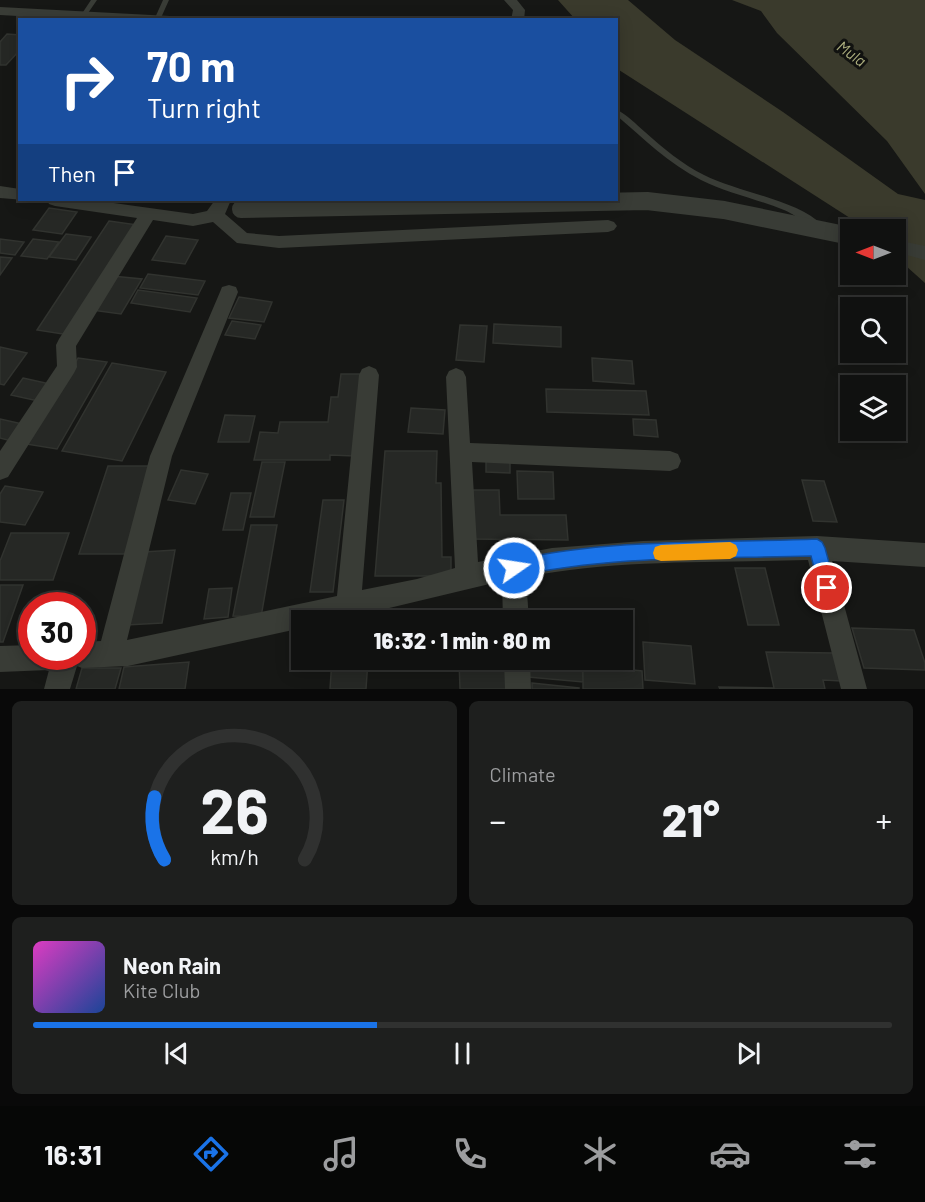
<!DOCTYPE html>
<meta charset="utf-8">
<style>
:root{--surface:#101110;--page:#1e1f1e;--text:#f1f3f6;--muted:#9c9d9f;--line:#303130;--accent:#1a73e8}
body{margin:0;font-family:Barlow,sans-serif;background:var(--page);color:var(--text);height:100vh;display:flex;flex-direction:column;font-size:22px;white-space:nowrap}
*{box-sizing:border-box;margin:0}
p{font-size:20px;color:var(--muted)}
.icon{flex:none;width:33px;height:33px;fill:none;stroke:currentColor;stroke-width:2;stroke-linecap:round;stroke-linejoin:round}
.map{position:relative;height:689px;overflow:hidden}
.details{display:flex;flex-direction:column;gap:12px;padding:12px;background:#090909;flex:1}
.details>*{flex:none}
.hud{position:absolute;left:18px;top:18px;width:600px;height:183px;border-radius:0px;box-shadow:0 3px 15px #0003,0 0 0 2px var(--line);background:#1a4fa0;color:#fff;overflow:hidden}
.needle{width:39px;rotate:270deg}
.controls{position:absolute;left:840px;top:219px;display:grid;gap:12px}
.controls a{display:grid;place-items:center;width:66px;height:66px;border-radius:0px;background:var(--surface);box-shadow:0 3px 15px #0003,0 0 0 2px var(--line);font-size:30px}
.speed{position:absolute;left:18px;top:592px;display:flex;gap:12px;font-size:30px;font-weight:700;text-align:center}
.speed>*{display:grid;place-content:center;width:78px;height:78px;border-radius:50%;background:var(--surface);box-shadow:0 3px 15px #0003,0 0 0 2px var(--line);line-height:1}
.speed .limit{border:9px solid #d22;background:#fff;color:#111}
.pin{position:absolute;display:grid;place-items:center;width:51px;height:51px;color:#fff;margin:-26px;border:3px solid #fff;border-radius:50%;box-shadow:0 2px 6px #0007}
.me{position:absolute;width:66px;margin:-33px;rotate:77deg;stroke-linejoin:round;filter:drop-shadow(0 0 4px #0008)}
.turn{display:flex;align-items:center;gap:21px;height:126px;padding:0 30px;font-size:27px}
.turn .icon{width:78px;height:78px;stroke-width:2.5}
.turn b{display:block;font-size:42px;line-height:51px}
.then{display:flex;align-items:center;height:57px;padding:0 30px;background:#0003;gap:12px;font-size:22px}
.big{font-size:45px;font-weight:800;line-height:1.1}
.details .card{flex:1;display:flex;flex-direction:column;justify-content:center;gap:9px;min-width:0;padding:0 21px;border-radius:9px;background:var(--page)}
.details .dial{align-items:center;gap:0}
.dial svg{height:156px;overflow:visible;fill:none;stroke:var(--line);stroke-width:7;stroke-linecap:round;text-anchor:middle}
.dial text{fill:var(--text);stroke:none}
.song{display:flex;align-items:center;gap:18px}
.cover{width:72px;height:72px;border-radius:9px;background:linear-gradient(135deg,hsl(310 70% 55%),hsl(220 70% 35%))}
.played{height:6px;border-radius:3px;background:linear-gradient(90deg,var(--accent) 40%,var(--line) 40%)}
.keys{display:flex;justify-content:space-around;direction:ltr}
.heat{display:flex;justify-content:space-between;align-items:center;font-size:33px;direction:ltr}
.details .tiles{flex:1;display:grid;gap:12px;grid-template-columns:1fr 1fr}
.card:last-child{grid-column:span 2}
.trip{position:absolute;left:291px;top:610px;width:342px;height:60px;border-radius:0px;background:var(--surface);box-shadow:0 3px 15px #0003,0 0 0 2px var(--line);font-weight:800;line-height:60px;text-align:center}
.tab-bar{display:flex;height:96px;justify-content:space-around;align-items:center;background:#060706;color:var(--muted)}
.tab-bar .icon{width:42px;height:42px}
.tab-bar .active{color:var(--accent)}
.tab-bar b{font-size:27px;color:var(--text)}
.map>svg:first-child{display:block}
.water{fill:#3a3a2c}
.building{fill:#262825;stroke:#31332f;stroke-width:1.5}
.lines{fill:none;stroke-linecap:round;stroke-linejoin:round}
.service{fill:#393c36;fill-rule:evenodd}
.minor{fill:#393c36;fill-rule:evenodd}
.minor-bridge{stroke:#393c36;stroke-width:18}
.route{fill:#1a73e8;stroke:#114b97;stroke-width:1.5}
.slow{fill:#f59e0b}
.labels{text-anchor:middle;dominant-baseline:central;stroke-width:6;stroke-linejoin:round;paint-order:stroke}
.far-water-label{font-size:16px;font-style:italic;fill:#aeb07f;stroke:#111210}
</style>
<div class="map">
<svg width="925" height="689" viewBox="0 0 925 689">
<rect width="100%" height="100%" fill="#161715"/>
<path class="water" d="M 558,0 L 628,0 L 675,40 L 783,112 L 898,194 L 925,200 L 925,283 L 896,257 L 896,230 L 863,229 L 850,218 L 619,70 L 617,66 L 616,20 L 575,19 Z
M 732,0 L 925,0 L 925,194 L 887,141 L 777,33 L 761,11 Z"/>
<path class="building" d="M 7,34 L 20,35 L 20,50 L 6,65 L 0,65 L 0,42 Z
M 49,208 L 77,212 L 62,234 L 33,230 Z
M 109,221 L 138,225 L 69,335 L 37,330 Z
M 66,234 L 91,237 L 76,260 L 49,257 Z
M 166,236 L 198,240 L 185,264 L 152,260 Z
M 0,239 L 24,242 L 15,255 L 0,253 Z
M 33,239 L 59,242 L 47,259 L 21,256 Z
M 0,257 L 12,258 L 0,275 Z
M 148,274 L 205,281 L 198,295 L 140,288 Z
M 112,276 L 142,279 L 121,314 L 91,310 Z
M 138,290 L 197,298 L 190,312 L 131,303 Z
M 239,297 L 272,302 L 264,322 L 229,318 Z
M 232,321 L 261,325 L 255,339 L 225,335 Z
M 494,324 L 561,327 L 561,347 L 493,343 Z
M 460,325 L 487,326 L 484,362 L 456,360 Z
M 0,347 L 27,353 L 4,385 L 0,384 Z
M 78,358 L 107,362 L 57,449 L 26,444 Z
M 592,358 L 632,361 L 634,384 L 593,381 Z
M 112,363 L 166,372 L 122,461 L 62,451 Z
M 341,374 L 364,374 L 354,456 L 330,455 L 330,460 L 254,460 L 260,432 L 278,433 L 280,422 L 328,422 L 331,397 L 338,397 Z
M 23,378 L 50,384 L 38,401 L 11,395 Z
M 546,389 L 646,391 L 649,415 L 547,412 Z
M 411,408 L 445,410 L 443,434 L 408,432 Z
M 225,415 L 255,416 L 249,442 L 218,442 Z
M 0,419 L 27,425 L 15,442 L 0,438 Z
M 633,419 L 656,420 L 658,437 L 634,435 Z
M 385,451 L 437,451 L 436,483 L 441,483 L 442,557 L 451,557 L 451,576 L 375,576 Z
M 486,460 L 510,461 L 510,473 L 486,472 Z
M 262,462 L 285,462 L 274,517 L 250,517 Z
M 108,466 L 151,466 L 125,554 L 79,554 Z
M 181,470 L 208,474 L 195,504 L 168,500 Z
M 517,471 L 553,472 L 554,499 L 518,499 Z
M 802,480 L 824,481 L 837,522 L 813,521 Z
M 5,486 L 43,492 L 25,525 L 0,522 L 0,494 Z
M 473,490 L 499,490 L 500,515 L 566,515 L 568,540 L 473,539 Z
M 231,493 L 251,493 L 243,530 L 223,530 Z
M 323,500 L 344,500 L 333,592 L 310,592 Z
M 251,525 L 277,525 L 261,617 L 233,616 Z
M 11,533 L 69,533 L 53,580 L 0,580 L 0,561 Z
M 175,550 L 162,623 L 127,625 L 143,552 Z
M 735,568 L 765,568 L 779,625 L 748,625 Z
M 0,585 L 23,585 L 3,642 L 0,642 Z
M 232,588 L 228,617 L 204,619 L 209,589 Z
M 532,616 L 583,621 L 532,621 Z
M 852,628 L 914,630 L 925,663 L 925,670 L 864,668 Z
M 643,642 L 691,646 L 695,684 L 645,680 Z
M 766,652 L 834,653 L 841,681 L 823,680 L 825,689 L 720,689 L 719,687 L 774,688 Z
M 332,660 L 368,660 L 366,689 L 330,689 Z
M 459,660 L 507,660 L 508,689 L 460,689 Z
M 529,660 L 582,660 L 583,682 L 528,677 Z
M 189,662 L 185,689 L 119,689 L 124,667 Z
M 583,665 L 642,671 L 643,689 L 583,689 Z
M 82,668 L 121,668 L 115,689 L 76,689 Z
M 532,683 L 579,688 L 579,689 L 532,689 Z"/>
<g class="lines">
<path class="service" d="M 91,0 L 97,0 L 86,16 L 82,16 L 81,15 Z
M 163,0 L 169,0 L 160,20 L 154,20 Z
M 616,109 C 627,115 636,124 645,132 C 663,148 682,164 704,175 C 737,192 798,200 822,225 L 821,227 C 812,228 794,214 784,210 C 757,199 727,193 701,180 C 669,164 643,138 616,115 Z"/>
<path class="minor" d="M 504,0 L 517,0 L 525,10 L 524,20 L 511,20 L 513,10 Z
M 0,7 L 170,16 L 176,20 L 88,20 L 0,15 Z
M 0,186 L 20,189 L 20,200 L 24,200 L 0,198 Z
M 47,200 L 92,200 L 193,214 L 207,211 L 215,200 L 231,200 L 225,214 L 247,233 L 279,236 L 608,220 L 614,222 L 617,226 L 614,230 L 608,232 L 279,248 L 237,243 L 213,222 L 193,226 L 153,220 L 76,346 L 77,367 L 74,373 L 8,477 L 0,480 L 0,451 L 57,366 L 56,345 L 59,339 L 137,218 L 55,206 L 49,204 Z
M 896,240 L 925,246 L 925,260 L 896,252 Z
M 229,285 L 236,287 L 238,292 L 172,456 L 127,640 L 337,596 L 359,375 L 362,369 L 369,366 L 376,369 L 379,375 L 362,590 L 417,579 L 455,568 L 446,377 L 449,371 L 456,368 L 463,371 L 466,377 L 470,443 L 670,451 L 678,454 L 681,461 L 678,468 L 670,471 L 472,462 L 478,562 L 552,548 L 643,541 L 817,536 L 925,543 L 925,567 L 832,561 L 867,689 L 841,689 L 808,560 C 715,563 618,559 526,577 L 529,621 L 503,621 L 502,581 L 335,621 L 302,621 L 302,628 L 128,666 L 82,668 L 77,666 L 70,689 L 44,689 L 49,670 L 0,672 L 0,646 L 32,645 L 32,657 L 82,657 L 82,642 L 101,641 L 150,456 L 220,292 L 222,287 Z
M 504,660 L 530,660 L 531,689 L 505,689 Z"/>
<path class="minor-bridge" d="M 241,209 L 647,201 L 724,210 L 850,236"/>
</g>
<path class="route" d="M 817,539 L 822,542 L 825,548 L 836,588 L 833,594 L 827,597 L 821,594 L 811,556 C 713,559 610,555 514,577 L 508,574 L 506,568 L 508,563 L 514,560 C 612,538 717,543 817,539 Z"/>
<path class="slow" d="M 730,542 L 736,545 L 738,550 L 736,556 L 730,559 L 661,561 L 655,559 L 653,553 L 655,547 L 661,545 Z"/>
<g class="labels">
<g class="far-water-label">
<text transform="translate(852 53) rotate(36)">Mula</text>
</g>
</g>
</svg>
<div class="controls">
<a><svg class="needle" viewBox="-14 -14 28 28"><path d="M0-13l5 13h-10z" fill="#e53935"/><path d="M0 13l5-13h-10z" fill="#9c9d9f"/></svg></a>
<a><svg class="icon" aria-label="search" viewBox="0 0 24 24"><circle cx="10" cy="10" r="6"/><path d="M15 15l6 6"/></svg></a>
<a><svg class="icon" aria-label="layers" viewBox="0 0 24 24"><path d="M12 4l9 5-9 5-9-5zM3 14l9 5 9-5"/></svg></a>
</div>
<div class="speed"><div class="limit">30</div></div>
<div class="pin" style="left:827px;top:588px;background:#d93025"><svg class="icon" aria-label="arrive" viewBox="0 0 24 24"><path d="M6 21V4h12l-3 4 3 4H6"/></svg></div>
<svg class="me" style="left:514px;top:568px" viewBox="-20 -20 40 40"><circle r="17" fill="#1a73e8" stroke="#fff" stroke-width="3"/><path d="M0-11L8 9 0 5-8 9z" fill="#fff"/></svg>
<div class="trip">16:32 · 1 min · 80 m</div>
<div class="hud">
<div class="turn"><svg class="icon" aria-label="right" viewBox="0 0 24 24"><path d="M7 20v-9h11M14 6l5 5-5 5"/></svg><div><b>70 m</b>Turn right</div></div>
<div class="then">Then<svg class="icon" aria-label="arrive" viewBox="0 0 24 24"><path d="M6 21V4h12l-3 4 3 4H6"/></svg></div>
</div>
</div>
<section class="details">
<div class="tiles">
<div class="card dial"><svg viewBox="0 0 100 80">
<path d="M14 69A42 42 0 1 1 86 69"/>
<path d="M14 69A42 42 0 0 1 9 37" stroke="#1a73e8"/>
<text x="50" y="56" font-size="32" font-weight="700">26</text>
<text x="50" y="72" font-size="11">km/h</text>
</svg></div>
<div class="card"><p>Climate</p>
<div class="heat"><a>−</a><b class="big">21°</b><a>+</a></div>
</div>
<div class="card">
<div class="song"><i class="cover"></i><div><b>Neon Rain</b><p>Kite Club</p></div></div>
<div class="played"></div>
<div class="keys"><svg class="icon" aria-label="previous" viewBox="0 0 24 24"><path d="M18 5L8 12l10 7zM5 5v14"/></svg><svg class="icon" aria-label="pause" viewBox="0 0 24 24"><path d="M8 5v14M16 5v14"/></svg><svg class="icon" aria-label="next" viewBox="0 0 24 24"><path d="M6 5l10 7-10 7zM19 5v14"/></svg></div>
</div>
</div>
</section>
<nav class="tab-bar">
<b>16:31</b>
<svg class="icon active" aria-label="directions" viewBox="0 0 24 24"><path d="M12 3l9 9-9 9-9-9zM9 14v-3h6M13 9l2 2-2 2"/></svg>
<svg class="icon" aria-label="music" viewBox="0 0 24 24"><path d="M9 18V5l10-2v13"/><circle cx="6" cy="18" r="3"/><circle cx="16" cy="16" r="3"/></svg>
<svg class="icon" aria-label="phone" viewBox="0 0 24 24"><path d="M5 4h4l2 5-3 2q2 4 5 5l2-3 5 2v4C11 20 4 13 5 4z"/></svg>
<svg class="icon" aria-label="climate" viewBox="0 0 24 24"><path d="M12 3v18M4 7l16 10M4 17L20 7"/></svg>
<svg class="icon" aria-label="car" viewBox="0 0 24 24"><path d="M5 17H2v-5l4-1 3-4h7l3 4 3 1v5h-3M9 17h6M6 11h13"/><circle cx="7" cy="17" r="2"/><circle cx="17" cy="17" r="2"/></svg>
<svg class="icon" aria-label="filters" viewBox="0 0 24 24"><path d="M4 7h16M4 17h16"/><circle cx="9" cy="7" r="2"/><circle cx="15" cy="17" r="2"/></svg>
</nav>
